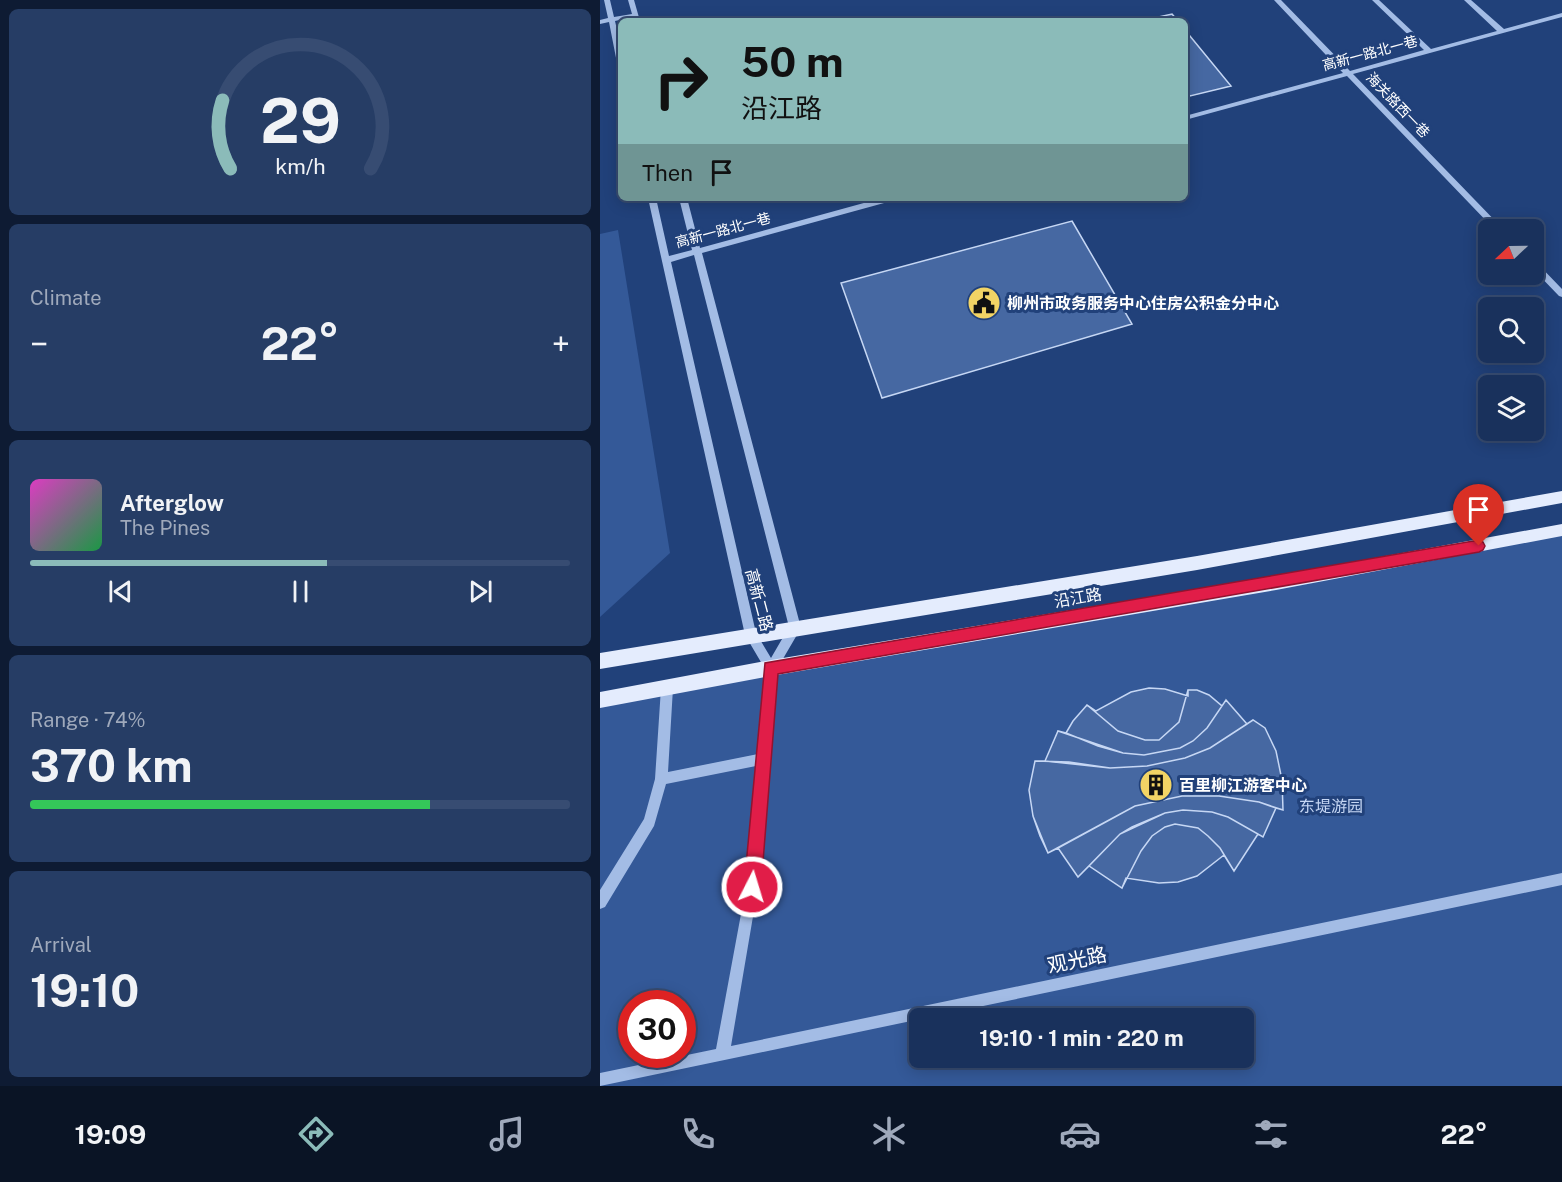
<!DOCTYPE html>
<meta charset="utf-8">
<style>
:root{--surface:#19315c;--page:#263d65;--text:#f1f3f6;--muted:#9fa9bb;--line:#374c72;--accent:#8bbbb9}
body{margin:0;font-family:"Public Sans","Noto Sans SC",sans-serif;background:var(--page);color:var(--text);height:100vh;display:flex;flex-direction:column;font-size:22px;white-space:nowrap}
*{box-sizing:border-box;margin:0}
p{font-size:20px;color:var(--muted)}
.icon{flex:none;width:33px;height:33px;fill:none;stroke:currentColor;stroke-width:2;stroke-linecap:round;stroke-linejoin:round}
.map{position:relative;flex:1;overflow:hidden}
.sheet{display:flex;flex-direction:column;gap:9px;padding:9px;background:#0e1b33;width:600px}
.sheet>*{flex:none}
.guide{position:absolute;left:18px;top:18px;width:570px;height:183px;border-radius:9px;box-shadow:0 3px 15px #0003,0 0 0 2px var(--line);background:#8bbbb9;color:#111;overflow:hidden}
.needle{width:39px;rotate:248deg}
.buttons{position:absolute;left:878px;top:219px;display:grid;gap:12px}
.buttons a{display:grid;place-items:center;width:66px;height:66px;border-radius:9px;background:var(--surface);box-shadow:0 3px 15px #0003,0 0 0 2px var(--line);font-size:30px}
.speed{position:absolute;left:18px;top:990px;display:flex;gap:12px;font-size:30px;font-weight:700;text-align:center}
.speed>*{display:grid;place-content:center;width:78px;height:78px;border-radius:50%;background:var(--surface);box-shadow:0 3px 15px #0003,0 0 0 2px var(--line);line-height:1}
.speed .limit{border:9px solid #d22;background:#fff;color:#111}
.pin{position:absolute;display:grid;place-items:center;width:51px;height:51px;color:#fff;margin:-62px -26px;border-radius:50% 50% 50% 0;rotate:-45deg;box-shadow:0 0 6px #0007}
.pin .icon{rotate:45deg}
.me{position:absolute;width:66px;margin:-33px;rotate:5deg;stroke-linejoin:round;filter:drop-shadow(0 0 4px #0008)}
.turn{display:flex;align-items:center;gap:21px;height:126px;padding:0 24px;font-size:27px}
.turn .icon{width:78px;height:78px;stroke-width:2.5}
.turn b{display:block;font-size:42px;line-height:51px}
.then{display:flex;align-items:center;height:57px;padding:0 24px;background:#0003;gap:12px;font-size:22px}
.big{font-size:45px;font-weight:700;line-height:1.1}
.sheet .widget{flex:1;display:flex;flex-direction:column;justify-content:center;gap:9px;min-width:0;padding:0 21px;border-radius:9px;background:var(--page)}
.sheet .dial{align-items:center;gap:0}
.dial svg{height:156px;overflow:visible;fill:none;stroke:var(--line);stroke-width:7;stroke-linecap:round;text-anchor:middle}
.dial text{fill:var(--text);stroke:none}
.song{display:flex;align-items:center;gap:18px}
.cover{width:72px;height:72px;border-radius:9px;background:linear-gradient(135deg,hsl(310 70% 55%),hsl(140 70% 35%))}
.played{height:6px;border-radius:3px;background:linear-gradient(90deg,var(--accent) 55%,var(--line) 55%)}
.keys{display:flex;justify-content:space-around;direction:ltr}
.heat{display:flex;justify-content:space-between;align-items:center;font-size:33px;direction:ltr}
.charge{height:9px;border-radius:4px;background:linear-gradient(90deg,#34c759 74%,var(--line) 0)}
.trip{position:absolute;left:309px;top:1008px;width:345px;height:60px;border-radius:9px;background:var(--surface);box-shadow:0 3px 15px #0003,0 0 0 2px var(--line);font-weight:700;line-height:60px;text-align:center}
.menu{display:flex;height:96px;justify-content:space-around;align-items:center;background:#0a1425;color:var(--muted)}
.menu .icon{width:42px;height:42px}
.menu .active{color:var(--accent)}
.menu b{font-size:27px;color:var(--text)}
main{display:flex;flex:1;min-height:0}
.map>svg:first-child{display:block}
.green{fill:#345998;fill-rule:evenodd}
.building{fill:#4668a2;stroke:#c6d7f4;stroke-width:1.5}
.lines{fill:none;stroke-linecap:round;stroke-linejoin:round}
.minor{fill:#a3bce5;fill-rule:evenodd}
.major{fill:#e4ecfd;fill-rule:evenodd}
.route{fill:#e11d48;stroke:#92132f;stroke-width:1.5}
.labels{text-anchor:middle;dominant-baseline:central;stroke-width:6;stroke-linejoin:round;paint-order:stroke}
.far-street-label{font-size:14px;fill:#fff;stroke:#21417a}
.poi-label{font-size:16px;font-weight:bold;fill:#fff;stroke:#21417a;text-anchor:start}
.street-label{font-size:16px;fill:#fff;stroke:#21417a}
.park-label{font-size:16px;fill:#c6d7f4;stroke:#21417a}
.near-street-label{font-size:20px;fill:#fff;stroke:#21417a}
</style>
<main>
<section class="sheet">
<div class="widget dial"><svg viewBox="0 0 100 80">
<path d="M14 69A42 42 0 1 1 86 69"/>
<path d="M14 69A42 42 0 0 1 10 34" stroke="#8bbbb9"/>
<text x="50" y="56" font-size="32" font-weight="700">29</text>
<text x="50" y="72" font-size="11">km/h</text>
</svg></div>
<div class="widget"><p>Climate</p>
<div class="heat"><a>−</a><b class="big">22°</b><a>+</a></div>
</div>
<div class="widget">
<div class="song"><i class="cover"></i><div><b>Afterglow</b><p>The Pines</p></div></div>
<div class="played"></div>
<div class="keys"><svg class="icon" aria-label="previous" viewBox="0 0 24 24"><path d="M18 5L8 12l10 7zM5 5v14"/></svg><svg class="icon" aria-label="pause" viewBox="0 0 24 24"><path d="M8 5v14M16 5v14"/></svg><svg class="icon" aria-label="next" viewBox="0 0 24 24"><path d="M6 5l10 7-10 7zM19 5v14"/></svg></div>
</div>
<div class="widget"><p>Range · 74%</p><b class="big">370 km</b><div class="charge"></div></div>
<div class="widget"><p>Arrival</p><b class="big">19:10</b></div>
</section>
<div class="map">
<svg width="962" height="1086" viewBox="0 0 962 1086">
<rect width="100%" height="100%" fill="#21417a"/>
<path class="green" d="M 18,230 L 70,553 L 0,617 L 0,234 Z
M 962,530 L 962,1086 L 0,1086 L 0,700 ZM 32,1004 L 82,1004 L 82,1054 L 32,1054 ZM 320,1018 L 644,1018 L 644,1058 L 320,1058 Z"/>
<path class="building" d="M 572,14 L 578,21 L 540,21 Z
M 585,30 L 631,86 L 590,96 L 585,89 Z
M 472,221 L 532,324 L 282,398 L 241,283 Z
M 549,688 L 565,689 L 588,696 L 588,690 L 597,690 L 609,695 L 622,706 L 626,700 L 647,724 L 653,720 L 665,728 L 676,751 L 682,780 L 683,810 L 676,808 L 663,837 L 658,834 L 634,871 L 624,855 L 597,876 L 578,882 L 559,883 L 526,878 L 522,888 L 489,866 L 478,877 L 458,848 L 448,853 L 440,836 L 433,816 L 429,790 L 435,761 L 445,761 L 458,731 L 466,733 L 473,721 L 487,705 L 496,711 L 531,692 Z
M 588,690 L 597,690 L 609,695 L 622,706 L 607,728 L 593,741 L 580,748 L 544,755 L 523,753 L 498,746 L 466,733 L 473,721 L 487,705 L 518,731 L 545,740 L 559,740 L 579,722 Z
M 626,700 L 647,724 L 610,748 L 585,758 L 547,766 L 510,768 L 445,761 L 458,731 L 523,753 L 544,755 L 580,748 L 593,741 L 607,728 Z
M 653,720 L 665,728 L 676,751 L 682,780 L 683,810 L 659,802 L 619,796 L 582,796 L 535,806 L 448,853 L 433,816 L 429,790 L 435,761 L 469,762 L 510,768 L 547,766 L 585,758 L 610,748 Z
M 582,796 L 619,796 L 659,802 L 676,808 L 663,837 L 628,817 L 612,812 L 583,810 L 565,813 L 520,834 L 478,877 L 458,848 L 535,806 Z
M 583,810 L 612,812 L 628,817 L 658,834 L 634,871 L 620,848 L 608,836 L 598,828 L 575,824 L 565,827 L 552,836 L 541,851 L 522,888 L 489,866 L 520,834 L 532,827 L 565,813 Z"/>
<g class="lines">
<path class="minor" d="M 4,0 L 10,0 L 14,17 L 32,14 L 28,0 L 34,0 L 40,21 L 34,21 L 33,17 L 15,21 L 21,47 L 21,65 L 17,63 L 9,22 L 0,24 L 0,20 L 8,18 Z
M 674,0 L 681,0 L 750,71 L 824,50 L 772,0 L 779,0 L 831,49 L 897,31 L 864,0 L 871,0 L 904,29 L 962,13 L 962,17 L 753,74 L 904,230 L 895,230 L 747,76 L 585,120 L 585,116 L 743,73 Z
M 48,198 L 56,198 L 69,256 L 92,250 L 79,198 L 87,198 L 100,248 L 282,198 L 296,198 L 295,200 L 102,253 L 201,628 L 177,669 L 158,887 L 131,1046 L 962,873 L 962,885 L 0,1086 L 0,1073 L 116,1049 L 146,887 L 156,766 L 66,784 L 54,826 L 5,907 L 0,909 L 0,890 L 44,819 L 55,779 L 61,688 L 63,684 L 67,683 L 71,684 L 73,688 L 68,772 L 158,754 L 165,669 L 145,635 ZM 94,255 L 189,627 L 171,658 L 156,633 L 71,262 Z
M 933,261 L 936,262 L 962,289 L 962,297 L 959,296 L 933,269 Z"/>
<path class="major" d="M 962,491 L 962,503 L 597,570 L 0,669 L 0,653 L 597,556 Z
M 962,524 L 962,536 L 676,590 L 171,676 L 0,708 L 0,692 L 171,660 L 676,576 Z"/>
</g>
<path class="route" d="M 879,540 L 883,542 L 885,546 L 883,550 L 879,552 L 178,674 L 161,887 L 158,893 L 152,895 L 146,893 L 144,887 L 165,663 Z"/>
<defs>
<g id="civic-disc" transform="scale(1.725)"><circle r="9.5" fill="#f2d465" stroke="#21417a"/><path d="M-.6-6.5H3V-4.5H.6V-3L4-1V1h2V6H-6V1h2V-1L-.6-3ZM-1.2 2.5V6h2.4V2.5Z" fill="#111"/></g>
<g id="building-disc" transform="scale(1.725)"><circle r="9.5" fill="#f2d465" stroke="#21417a"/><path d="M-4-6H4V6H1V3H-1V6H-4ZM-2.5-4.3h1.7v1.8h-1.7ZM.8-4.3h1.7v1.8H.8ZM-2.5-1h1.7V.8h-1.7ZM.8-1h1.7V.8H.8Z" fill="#111"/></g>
</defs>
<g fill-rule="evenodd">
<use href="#civic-disc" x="384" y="303"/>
<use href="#building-disc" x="556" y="785"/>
</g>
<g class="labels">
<g class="far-street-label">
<text transform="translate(770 53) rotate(-15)">高新一路北一巷</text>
<text transform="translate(798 105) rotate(46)">海关路西一巷</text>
<text transform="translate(123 230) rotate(-15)">高新一路北一巷</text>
</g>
<g class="poi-label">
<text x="407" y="303">柳州市政务服务中心住房公积金分中心</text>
<text x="579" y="785">百里柳江游客中心</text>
</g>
<g class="street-label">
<text transform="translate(478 598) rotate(-10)">沿江路</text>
<text transform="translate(159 600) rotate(75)">高新二路</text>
</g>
<g class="park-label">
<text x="731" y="806">东堤游园</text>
</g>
<g class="near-street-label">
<text transform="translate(477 960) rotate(-12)">观光路</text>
</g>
</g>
</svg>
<div class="buttons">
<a><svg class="needle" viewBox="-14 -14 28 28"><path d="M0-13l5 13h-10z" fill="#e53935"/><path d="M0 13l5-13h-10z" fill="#9fa9bb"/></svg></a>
<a><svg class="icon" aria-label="search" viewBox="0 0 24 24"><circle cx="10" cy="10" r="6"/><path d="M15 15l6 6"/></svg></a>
<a><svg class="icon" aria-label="layers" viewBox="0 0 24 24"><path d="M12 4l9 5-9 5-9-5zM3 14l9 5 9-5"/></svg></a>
</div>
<div class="speed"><div class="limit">30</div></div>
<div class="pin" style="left:879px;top:546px;background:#d93025"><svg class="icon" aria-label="arrive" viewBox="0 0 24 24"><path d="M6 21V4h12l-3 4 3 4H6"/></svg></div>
<svg class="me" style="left:152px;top:887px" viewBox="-20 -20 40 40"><circle r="17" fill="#e11d48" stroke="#fff" stroke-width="3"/><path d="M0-11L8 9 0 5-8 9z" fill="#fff"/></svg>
<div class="trip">19:10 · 1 min · 220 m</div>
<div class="guide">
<div class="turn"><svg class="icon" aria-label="right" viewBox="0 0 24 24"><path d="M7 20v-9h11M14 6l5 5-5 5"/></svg><div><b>50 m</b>沿江路</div></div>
<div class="then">Then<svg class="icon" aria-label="arrive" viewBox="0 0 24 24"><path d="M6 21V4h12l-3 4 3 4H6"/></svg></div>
</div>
</div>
</main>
<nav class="menu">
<b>19:09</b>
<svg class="icon active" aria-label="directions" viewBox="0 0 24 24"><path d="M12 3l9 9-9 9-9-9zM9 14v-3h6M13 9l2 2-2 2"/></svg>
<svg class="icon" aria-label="music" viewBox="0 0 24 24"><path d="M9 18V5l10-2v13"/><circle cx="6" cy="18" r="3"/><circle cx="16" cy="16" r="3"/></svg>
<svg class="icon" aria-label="phone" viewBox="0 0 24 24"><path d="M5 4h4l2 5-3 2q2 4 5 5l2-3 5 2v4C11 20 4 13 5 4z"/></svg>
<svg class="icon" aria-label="climate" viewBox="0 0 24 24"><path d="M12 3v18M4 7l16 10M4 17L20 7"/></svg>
<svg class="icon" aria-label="car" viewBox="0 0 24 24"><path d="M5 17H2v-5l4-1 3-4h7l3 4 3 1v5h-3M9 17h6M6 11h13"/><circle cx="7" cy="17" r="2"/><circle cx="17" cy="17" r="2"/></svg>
<svg class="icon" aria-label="filters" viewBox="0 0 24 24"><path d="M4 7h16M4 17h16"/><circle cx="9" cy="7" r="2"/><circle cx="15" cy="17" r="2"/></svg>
<b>22°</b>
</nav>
